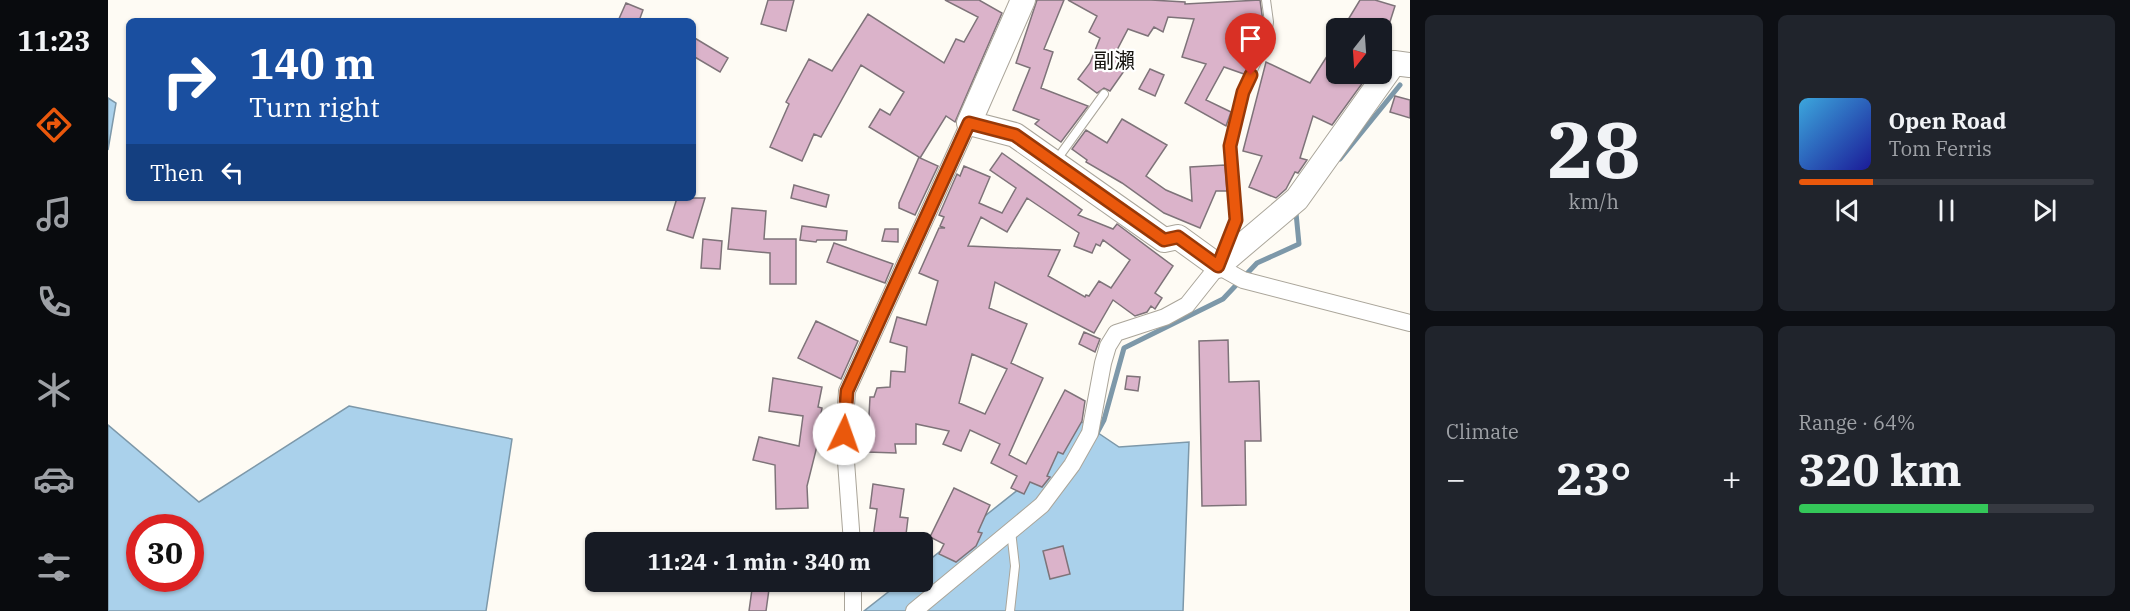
<!DOCTYPE html>
<meta charset="utf-8">
<style>
:root{--surface:#171b24;--page:#20242c;--text:#f1f3f6;--muted:#9ea1a6;--line:#363941;--accent:#ea580c}
body{margin:0;font-family:"IBM Plex Serif","Noto Sans TC",serif;background:var(--page);color:var(--text);height:100vh;display:flex;flex-direction:column;font-size:22px;white-space:nowrap}
*{box-sizing:border-box;margin:0}
p{font-size:20px;color:var(--muted)}
.icon{flex:none;width:33px;height:33px;fill:none;stroke:currentColor;stroke-width:2;stroke-linecap:round;stroke-linejoin:round}
.map{position:relative;flex:1;overflow:hidden}
.sheet{display:flex;flex-direction:column;gap:15px;padding:15px;background:#0d0f14;width:720px}
.sheet>*{flex:none}
.hud{position:absolute;left:18px;top:18px;width:570px;height:183px;border-radius:9px;box-shadow:0 2px 4px #0004;background:#1a4fa0;color:#fff;overflow:hidden}
.needle{width:39px;rotate:197deg}
.controls{position:absolute;left:1218px;top:18px;display:grid;gap:12px}
.controls a{display:grid;place-items:center;width:66px;height:66px;border-radius:9px;background:var(--surface);box-shadow:0 2px 4px #0004;font-size:30px}
.speed{position:absolute;left:18px;top:514px;display:flex;gap:12px;font-size:30px;font-weight:700;text-align:center}
.speed>*{display:grid;place-content:center;width:78px;height:78px;border-radius:50%;background:var(--surface);box-shadow:0 2px 4px #0004;line-height:1}
.speed .limit{border:9px solid #d22;background:#fff;color:#111}
.pin{position:absolute;display:grid;place-items:center;width:51px;height:51px;color:#fff;margin:-62px -26px;border-radius:50% 50% 50% 0;rotate:-45deg;box-shadow:0 0 6px #0007}
.pin .icon{rotate:45deg}
.me{position:absolute;width:66px;margin:-33px;rotate:3deg;stroke-linejoin:round;filter:drop-shadow(0 0 4px #0008)}
.turn{display:flex;align-items:center;gap:21px;height:126px;padding:0 24px;font-size:27px}
.turn .icon{width:78px;height:78px;stroke-width:2.5}
.turn b{display:block;font-size:42px;line-height:51px}
.then{display:flex;align-items:center;height:57px;padding:0 24px;background:#0003;gap:12px;font-size:22px}
.big{font-size:45px;font-weight:700;line-height:1.1}
.sheet .tile{flex:1;display:flex;flex-direction:column;justify-content:center;gap:9px;min-width:0;padding:0 21px;border-radius:9px;background:var(--page)}
.sheet .dial{align-items:center;gap:0}
.dial b{font-size:78px;line-height:1}
.song{display:flex;align-items:center;gap:18px}
.cover{width:72px;height:72px;border-radius:9px;background:linear-gradient(135deg,hsl(200 70% 55%),hsl(240 70% 35%))}
.played{height:6px;border-radius:3px;background:linear-gradient(90deg,var(--accent) 25%,var(--line) 25%)}
.keys{display:flex;justify-content:space-around;direction:ltr}
.heat{display:flex;justify-content:space-between;align-items:center;font-size:33px;direction:ltr}
.charge{height:9px;border-radius:4px;background:linear-gradient(90deg,#34c759 64%,var(--line) 0)}
.sheet .tiles{flex:1;display:grid;gap:15px;grid-template-columns:repeat(2,1fr)}
.trip{position:absolute;left:477px;top:532px;width:348px;height:60px;border-radius:9px;background:var(--surface);box-shadow:0 2px 4px #0004;font-weight:700;line-height:60px;text-align:center}
main{display:flex;flex:1;min-height:0}
.dock{display:flex;flex-direction:column;width:108px;justify-content:space-around;align-items:center;background:#090b0e;color:var(--muted)}
.dock .icon{width:42px;height:42px}
.dock .active{color:var(--accent)}
.dock b{font-size:27px;color:var(--text)}
.map>svg:first-child{display:block}
.water{fill:#aad1eb;stroke:#7d98a9;stroke-width:1.5;fill-rule:evenodd}
.lines{fill:none;stroke-linecap:round;stroke-linejoin:round}
.stream{stroke:#7d98a9;stroke-width:5}
.building{fill:#dbb3ca;stroke:#7e7379;stroke-width:1.5;fill-rule:evenodd}
.lane-casing{stroke:#aaa59a;stroke-width:10}
.street-casing{stroke:#aaa59a;stroke-width:18}
.secondary-casing{stroke:#aaa59a;stroke-width:26}
.lane{stroke:#fff;stroke-width:8}
.street{stroke:#fff;stroke-width:16}
.secondary{stroke:#fff;stroke-width:24}
.route-casing{stroke:#983908;stroke-width:15}
.route{stroke:#ea580c;stroke-width:10}
.labels{text-anchor:middle;dominant-baseline:central;stroke-width:4.5;stroke-linejoin:round;paint-order:stroke}
.quarter-label{font-size:21px;fill:#15130f;stroke:#fff}
</style>
<main>
<nav class="dock">
<b>11:23</b>
<svg class="icon active" aria-label="directions" viewBox="0 0 24 24"><path d="M12 3l9 9-9 9-9-9zM9 14v-3h6M13 9l2 2-2 2"/></svg>
<svg class="icon" aria-label="music" viewBox="0 0 24 24"><path d="M9 18V5l10-2v13"/><circle cx="6" cy="18" r="3"/><circle cx="16" cy="16" r="3"/></svg>
<svg class="icon" aria-label="phone" viewBox="0 0 24 24"><path d="M5 4h4l2 5-3 2q2 4 5 5l2-3 5 2v4C11 20 4 13 5 4z"/></svg>
<svg class="icon" aria-label="climate" viewBox="0 0 24 24"><path d="M12 3v18M4 7l16 10M4 17L20 7"/></svg>
<svg class="icon" aria-label="car" viewBox="0 0 24 24"><path d="M5 17H2v-5l4-1 3-4h7l3 4 3 1v5h-3M9 17h6M6 11h13"/><circle cx="7" cy="17" r="2"/><circle cx="17" cy="17" r="2"/></svg>
<svg class="icon" aria-label="filters" viewBox="0 0 24 24"><path d="M4 7h16M4 17h16"/><circle cx="9" cy="7" r="2"/><circle cx="15" cy="17" r="2"/></svg>
</nav>
<div class="map">
<svg width="1302" height="611" viewBox="0 0 1302 611">
<rect width="100%" height="100%" fill="#fefbf4"/>
<path class="water" d="M 0,98 L 8,103 L 0,150 Z
M 241,406 L 404,439 L 378,611 L 0,611 L 0,425 L 91,502 ZM 32,528 L 82,528 L 82,579 L 32,579 Z
M 962,414 L 1011,447 L 1081,442 L 1075,611 L 756,611 L 793,582 L 814,582 L 815,565 L 916,485 Z"/>
<g class="lines">
<path class="stream" d="M 1232,159 L 1292,85
M 988,435 L 996,420 L 1016,348 L 1115,299 L 1149,263 L 1191,244 L 1188,213 L 1190,210"/>
</g>
<path class="building" d="M 660,0 L 686,0 L 678,31 L 653,24 Z
M 837,0 L 871,0 L 894,13 L 847,122 L 838,116 L 812,158 L 830,166 L 807,215 L 791,208 L 791,203 L 811,157 L 761,127 L 772,109 L 782,115 L 796,92 L 753,65 L 713,137 L 706,134 L 694,161 L 662,147 L 681,104 L 678,102 L 701,59 L 724,71 L 760,14 L 836,63 L 848,39 L 856,42 L 870,17 Z
M 929,0 L 956,0 L 936,49 L 945,52 L 933,88 L 980,106 L 953,142 L 927,124 L 931,120 L 905,110 L 922,68 L 908,63 Z
M 960,0 L 1043,0 L 1077,2 L 1077,4 L 1152,0 L 1155,22 L 1150,43 L 1121,45 L 1145,56 L 1136,74 L 1116,67 L 1098,100 L 1123,112 L 1118,126 L 1077,103 L 1098,64 L 1074,57 L 1086,19 L 1060,17 L 1055,32 L 1046,27 L 1040,36 L 1020,29 L 1007,54 L 1023,61 L 1002,91 L 996,88 L 989,93 L 970,79 L 982,63 L 992,38 L 981,32 L 989,16 Z
M 1252,0 L 1267,0 L 1287,6 L 1280,28 L 1235,28 Z
M 518,3 L 535,10 L 531,21 L 510,21 Z
M 585,37 L 620,58 L 612,72 L 585,56 Z
M 1228,42 L 1228,74 L 1261,74 L 1224,125 L 1205,116 L 1192,158 L 1199,160 L 1190,173 L 1187,172 L 1178,189 L 1168,198 L 1141,187 L 1154,156 L 1135,151 L 1158,62 L 1202,83 Z
M 1042,69 L 1056,75 L 1047,96 L 1031,89 Z
M 1287,96 L 1302,100 L 1302,118 L 1282,112 Z
M 1014,119 L 1059,145 L 1038,176 L 1058,190 L 1084,201 L 1082,167 L 1117,165 L 1119,191 L 1108,191 L 1092,228 L 1056,213 L 1014,183 L 978,162 L 979,160 L 964,149 L 978,130 L 999,143 Z
M 894,153 L 974,210 L 970,215 L 1005,229 L 1009,224 L 1065,266 L 1047,293 L 1054,298 L 1047,309 L 1043,306 L 1039,312 L 1027,316 L 1005,300 L 986,333 L 887,282 L 881,308 L 919,324 L 903,363 L 935,378 L 901,455 L 918,464 L 957,390 L 977,401 L 974,421 L 955,454 L 950,452 L 939,476 L 942,477 L 934,487 L 922,482 L 916,494 L 903,488 L 909,476 L 883,463 L 892,444 L 862,430 L 853,451 L 835,444 L 841,431 L 808,424 L 808,444 L 787,444 L 788,453 L 759,452 L 762,397 L 766,397 L 769,388 L 782,387 L 783,371 L 797,372 L 799,347 L 782,342 L 789,317 L 818,325 L 830,281 L 811,273 L 831,228 L 837,228 L 832,226 L 836,217 L 831,215 L 849,174 L 852,176 L 856,166 L 882,177 L 871,203 L 894,213 L 908,188 L 882,170 ZM 919,198 L 971,233 L 966,246 L 984,253 L 988,244 L 992,246 L 995,240 L 1022,260 L 1003,288 L 991,281 L 981,296 L 978,295 L 977,297 L 940,276 L 952,250 L 860,246 L 873,217 L 899,232 ZM 864,354 L 899,369 L 877,414 L 851,403 Z
M 686,185 L 721,195 L 718,207 L 683,198 Z
M 569,198 L 597,198 L 585,238 L 559,230 Z
M 624,208 L 658,211 L 656,239 L 688,239 L 688,284 L 662,284 L 662,253 L 620,249 Z
M 694,226 L 739,231 L 738,240 L 709,240 L 708,242 L 692,240 Z
M 777,229 L 790,229 L 790,242 L 774,241 Z
M 595,239 L 614,241 L 612,269 L 593,268 Z
M 726,243 L 785,264 L 777,283 L 719,262 Z
M 708,321 L 750,341 L 733,379 L 690,358 Z
M 976,332 L 992,339 L 987,352 L 971,344 Z
M 1120,340 L 1121,382 L 1151,381 L 1153,441 L 1137,441 L 1138,505 L 1094,506 L 1091,341 Z
M 1019,376 L 1032,377 L 1030,391 L 1017,389 Z
M 665,378 L 714,387 L 710,407 L 714,408 L 710,431 L 722,433 L 720,447 L 709,446 L 699,486 L 700,508 L 668,509 L 667,465 L 645,460 L 651,437 L 691,446 L 695,416 L 661,411 Z
M 765,484 L 796,489 L 792,517 L 800,518 L 797,543 L 765,538 L 769,509 L 762,508 Z
M 846,488 L 882,505 L 870,532 L 874,533 L 868,546 L 848,562 L 831,554 L 836,544 L 822,537 Z
M 955,546 L 962,574 L 942,579 L 935,551 Z
M 645,582 L 662,582 L 658,611 L 641,611 Z"/>
<g class="lines">
<g class="lane-casing">
<path id="lane" d="M 947,162 L 996,94
M 1115,252 L 1128,220 L 1128,201 L 1122,158 L 1124,130 L 1135,92 L 1158,42 L 1161,22 L 1158,0
M 902,611 L 907,566 L 903,531"/>
</g>
<g class="street-casing">
<path id="street" d="M 744,543 L 736,434 L 739,391 L 861,123
M 745,582 L 745,611
M 806,611 L 934,505 L 964,465 L 982,433 L 995,363 L 1000,346 L 1008,333 L 1057,317 L 1079,305 L 1110,266 L 1135,280 L 1302,323"/>
</g>
<g class="secondary-casing">
<path id="secondary" d="M 915,0 L 861,123 L 907,135 L 1056,240 L 1070,237 L 1110,266 L 1189,199 L 1286,63 L 1302,65"/>
</g>
<use href="#lane" class="lane"/>
<use href="#street" class="street"/>
<use href="#secondary" class="secondary"/>
</g>
<g class="lines">
<g class="route-casing">
<path id="route" d="M 736,434 L 739,391 L 861,123 L 907,135 L 1056,240 L 1070,237 L 1110,266 L 1128,220 L 1122,146 L 1135,92 L 1143,75"/>
</g>
<use href="#route" class="route"/>
</g>
<g class="labels">
<g class="quarter-label">
<text x="1006" y="60">副瀨</text>
</g>
</g>
</svg>
<div class="controls">
<a><svg class="needle" viewBox="-14 -14 28 28"><path d="M0-13l5 13h-10z" fill="#e53935"/><path d="M0 13l5-13h-10z" fill="#9ea1a6"/></svg></a>
</div>
<div class="speed"><div class="limit">30</div></div>
<div class="pin" style="left:1143px;top:75px;background:#d93025"><svg class="icon" aria-label="arrive" viewBox="0 0 24 24"><path d="M6 21V4h12l-3 4 3 4H6"/></svg></div>
<svg class="me" style="left:736px;top:434px" viewBox="-20 -20 40 40"><circle r="19" fill="#fff"/><path d="M0-13L10 11 0 6-10 11z" fill="#ea580c"/></svg>
<div class="trip">11:24 · 1 min · 340 m</div>
<div class="hud">
<div class="turn"><svg class="icon" aria-label="right" viewBox="0 0 24 24"><path d="M7 20v-9h11M14 6l5 5-5 5"/></svg><div><b>140 m</b>Turn right</div></div>
<div class="then">Then<svg class="icon" aria-label="left" viewBox="0 0 24 24"><path d="M17 20v-9H6M10 6l-5 5 5 5"/></svg></div>
</div>
</div>
<section class="sheet">
<div class="tiles">
<div class="tile dial"><b>28</b><p>km/h</p></div>
<div class="tile">
<div class="song"><i class="cover"></i><div><b>Open Road</b><p>Tom Ferris</p></div></div>
<div class="played"></div>
<div class="keys"><svg class="icon" aria-label="previous" viewBox="0 0 24 24"><path d="M18 5L8 12l10 7zM5 5v14"/></svg><svg class="icon" aria-label="pause" viewBox="0 0 24 24"><path d="M8 5v14M16 5v14"/></svg><svg class="icon" aria-label="next" viewBox="0 0 24 24"><path d="M6 5l10 7-10 7zM19 5v14"/></svg></div>
</div>
<div class="tile"><p>Climate</p>
<div class="heat"><a>−</a><b class="big">23°</b><a>+</a></div>
</div>
<div class="tile"><p>Range · 64%</p><b class="big">320 km</b><div class="charge"></div></div>
</div>
</section>
</main>
